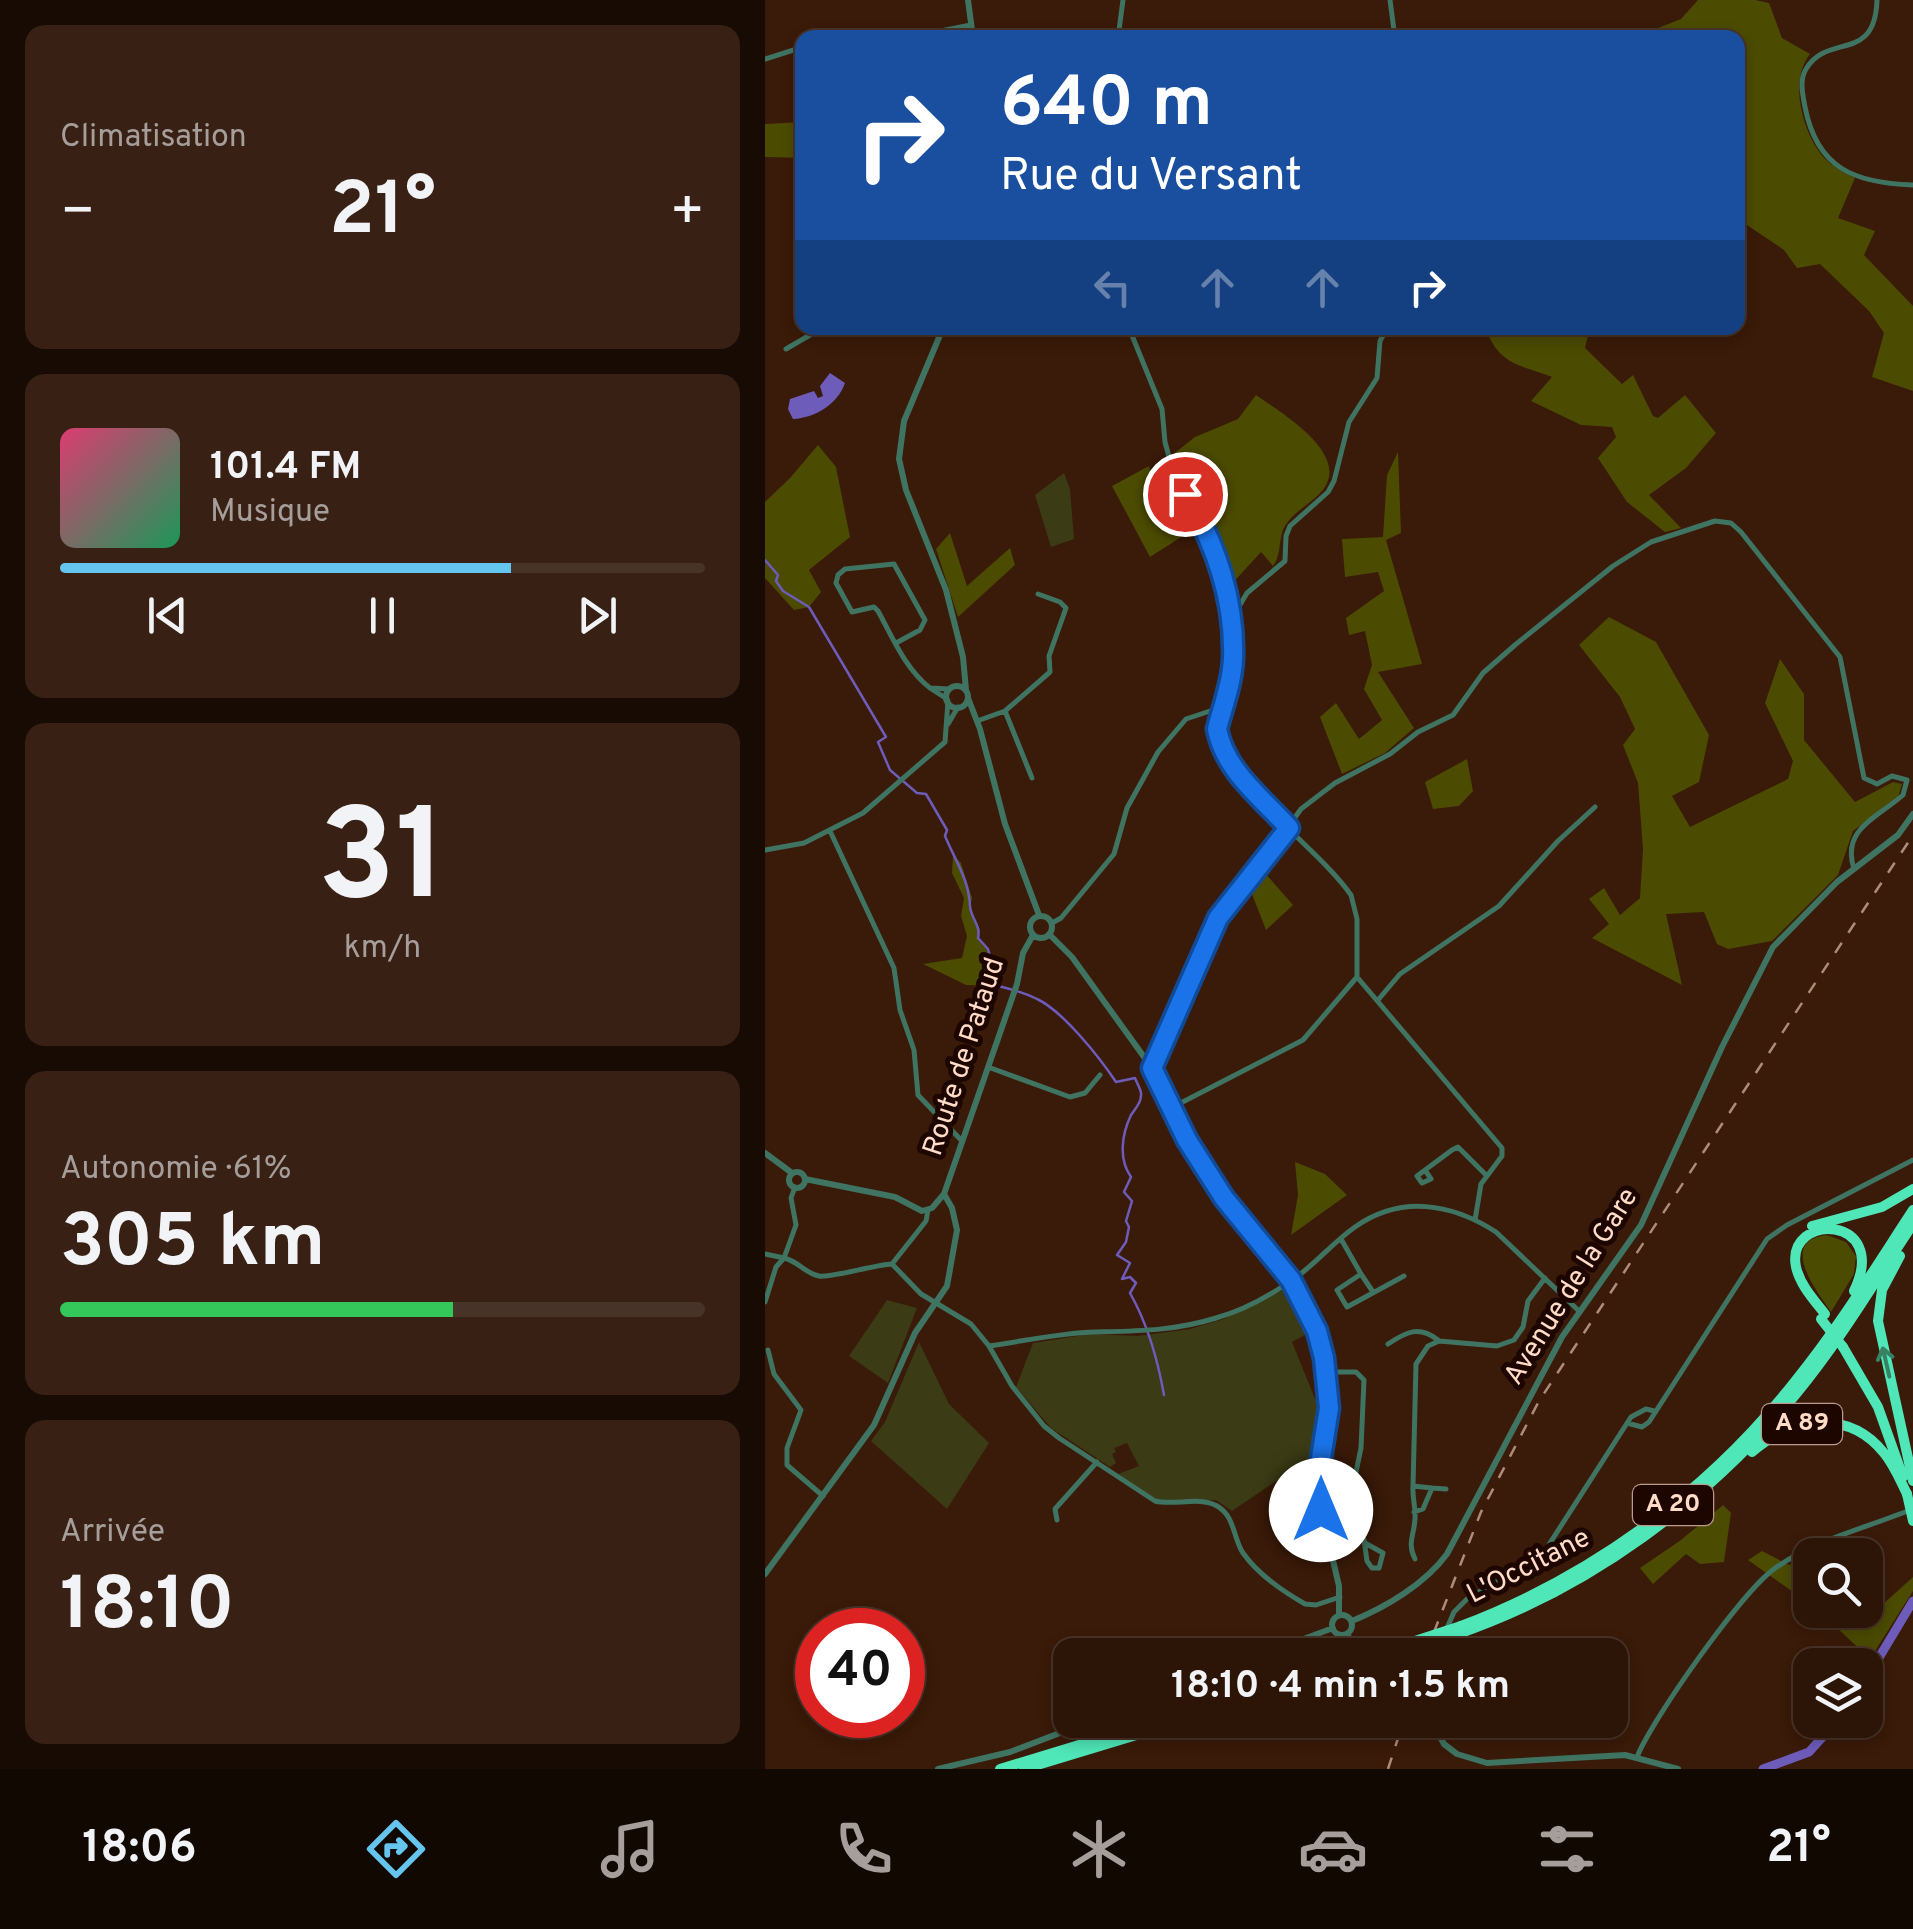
<!DOCTYPE html>
<html lang="fr">
<meta charset="utf-8">
<style>
:root{--surface:#2c1406;--page:#382114;--text:#f1f3f6;--muted:#a69e9b;--line:#483328;--accent:#65c5ee}
body{margin:0;font-family:Overpass,sans-serif;background:var(--page);color:var(--text);height:100vh;display:flex;flex-direction:column;font-size:38px;white-space:nowrap}
*{box-sizing:border-box;margin:0}
p{font-size:32px;color:var(--muted)}
.icon{flex:none;width:55px;height:55px;fill:none;stroke:currentColor;stroke-width:2;stroke-linecap:round;stroke-linejoin:round}
.map{position:relative;flex:1;overflow:hidden}
.panel{display:flex;flex-direction:column;gap:25px;padding:25px;background:#180b03;width:765px}
.panel>*{flex:none}
.top-card{position:absolute;left:30px;top:30px;width:950px;height:305px;border-radius:20px;box-shadow:0 5px 15px #0003,0 0 0 2px var(--line);background:#1a4fa0;color:#fff;overflow:hidden}
.controls{position:absolute;left:1028px;top:1538px;display:grid;gap:20px}
.controls a{display:grid;place-items:center;width:90px;height:90px;border-radius:20px;background:var(--surface);box-shadow:0 5px 15px #0003,0 0 0 2px var(--line);font-size:50px}
.speed{position:absolute;left:30px;top:1608px;display:flex;gap:20px;font-size:50px;font-weight:700;text-align:center}
.speed>*{display:grid;place-content:center;width:130px;height:130px;border-radius:50%;background:var(--surface);box-shadow:0 5px 15px #0003,0 0 0 2px var(--line);line-height:1}
.speed .limit{border:15px solid #d22;background:#fff;color:#111}
.pin{position:absolute;display:grid;place-items:center;width:85px;height:85px;color:#fff;margin:-42px;border:5px solid #fff;border-radius:50%;box-shadow:0 2px 10px #0007}
.me{position:absolute;width:110px;margin:-55px;rotate:0deg;stroke-linejoin:round;filter:drop-shadow(0 0 8px #0008)}
.turn{display:flex;align-items:center;gap:35px;height:210px;padding:0 40px;font-size:45px}
.turn .icon{width:130px;height:130px;stroke-width:2.5}
.turn b{display:block;font-size:70px;line-height:85px}
.lanes{display:flex;align-items:center;height:95px;padding:0 40px;background:#0003;justify-content:center;gap:50px;direction:ltr}
.lanes .off{opacity:.35}
.big{font-size:75px;font-weight:700;line-height:1.1}
.panel .card{flex:1;display:flex;flex-direction:column;justify-content:center;gap:15px;min-width:0;padding:0 35px;border-radius:20px;background:var(--page)}
.panel .dial{align-items:center;gap:0}
.dial b{font-size:130px;line-height:1}
.song{display:flex;align-items:center;gap:30px}
.cover{width:120px;height:120px;border-radius:15px;background:linear-gradient(135deg,hsl(340 70% 55%),hsl(150 70% 35%))}
.played{height:10px;border-radius:5px;background:linear-gradient(90deg,var(--accent) 70%,var(--line) 70%)}
.keys{display:flex;justify-content:space-around;direction:ltr}
.heat{display:flex;justify-content:space-between;align-items:center;font-size:55px;direction:ltr}
.charge{height:15px;border-radius:8px;background:linear-gradient(90deg,#34c759 61%,var(--line) 0)}
.trip{position:absolute;left:288px;top:1638px;width:575px;height:100px;border-radius:20px;background:var(--surface);box-shadow:0 5px 15px #0003,0 0 0 2px var(--line);font-weight:700;line-height:100px;text-align:center}
.tab-bar{display:flex;height:160px;justify-content:space-around;align-items:center;background:#120802;color:var(--muted)}
.tab-bar .icon{width:70px;height:70px}
.tab-bar .active{color:var(--accent)}
.tab-bar b{font-size:45px;color:var(--text)}
main{display:flex;flex:1;min-height:0}
.map>svg:first-child{display:block}
.green{fill:#3b3b15}
.forest{fill:#4c4b02}
.water{fill:#6d5cba}
.lines{fill:none;stroke-linecap:round;stroke-linejoin:round}
.stream{stroke:#6d5cba;stroke-width:2.5}
.river{stroke:#6d5cba;stroke-width:9}
.minor{stroke:#407462;stroke-width:5}
.tertiary{stroke:#407462;stroke-width:6}
.motorway{stroke:#4fe6b8;stroke-width:10}
.rail{stroke:#ae8c79;stroke-width:2.5;stroke-dasharray:12 12;stroke-linecap:butt}
.motorway-bridge{stroke:#4fe6b8;stroke-width:10}
.oneway{stroke:#388165}
.route-casing{stroke:#114b97;stroke-width:25}
.route{stroke:#1a73e8;stroke-width:18}
.labels{text-anchor:middle;dominant-baseline:central;stroke-width:10;stroke-linejoin:round;paint-order:stroke}
.shield{fill:#1d0600;stroke:#bb9b8c;stroke-width:2.5}
.shield-label{font-size:25px;font-weight:bold;fill:#ffdbc8}
.street-label{font-size:28px;fill:#ffdbc8;stroke:#1d0600}
</style>
<main>
<section class="panel">
<div class="card"><p>Climatisation</p>
<div class="heat"><a>−</a><b class="big">21°</b><a>+</a></div>
</div>
<div class="card">
<div class="song"><i class="cover"></i><div><b>101.4 FM</b><p>Musique</p></div></div>
<div class="played"></div>
<div class="keys"><svg class="icon" aria-label="previous" viewBox="0 0 24 24"><path d="M18 5L8 12l10 7zM5 5v14"/></svg><svg class="icon" aria-label="pause" viewBox="0 0 24 24"><path d="M8 5v14M16 5v14"/></svg><svg class="icon" aria-label="next" viewBox="0 0 24 24"><path d="M6 5l10 7-10 7zM19 5v14"/></svg></div>
</div>
<div class="card dial"><b>31</b><p>km/h</p></div>
<div class="card"><p>Autonomie · 61%</p><b class="big">305 km</b><div class="charge"></div></div>
<div class="card"><p>Arrivée</p><b class="big">18:10</b></div>
</section>
<div class="map">
<svg width="1148" height="1769" viewBox="0 0 1148 1769">
<rect width="100%" height="100%" fill="#3a1a08"/>
<path class="green" d="M 299,473 L 305,489 L 309,539 L 286,547 L 270,495 Z
M 522,1288 L 526,1288 L 547,1331 L 527,1342 L 559,1421 L 551,1454 L 467,1511 L 451,1500 L 390,1500 L 353,1474 L 374,1466 L 362,1443 L 349,1448 L 351,1452 L 347,1454 L 351,1463 L 345,1467 L 286,1428 L 251,1387 L 268,1343 L 325,1334 L 373,1336 L 425,1329 L 459,1319 Z
M 122,1300 L 152,1308 L 123,1383 L 84,1356 Z
M 154,1342 L 184,1404 L 224,1443 L 182,1509 L 106,1441 L 120,1422 Z"/>
<path class="forest" d="M 933,0 L 990,0 L 1004,3 L 1017,38 L 1045,54 C 1025,79 1036,125 1053,150 C 1062,164 1076,171 1090,178 L 1073,218 L 1110,231 L 1099,255 L 1148,306 L 1148,391 L 1107,377 L 1119,333 L 1104,311 L 1055,264 L 1032,268 L 1019,250 L 973,219 L 972,38 L 884,37 L 883,32 L 916,19 Z
M 37,122 L 37,158 L 0,157 L 0,124 Z
M 720,328 L 816,328 L 823,335 L 820,348 L 857,384 L 868,375 L 888,416 L 893,418 L 920,395 L 951,433 L 921,468 L 884,495 L 916,528 L 900,532 L 862,502 L 833,458 L 851,437 L 847,427 L 816,425 L 766,401 L 787,377 C 752,364 735,365 720,328 Z
M 491,395 C 518,414 587,455 557,491 C 547,503 531,510 522,523 C 512,535 518,553 508,566 L 496,552 L 465,586 L 441,516 L 419,485 L 407,455 L 430,437 L 473,419 Z
M 53,445 L 71,467 L 85,537 L 44,570 L 56,592 L 44,607 L 29,610 L 0,578 L 0,502 L 25,478 Z
M 633,452 L 636,533 L 621,540 L 657,664 L 613,672 L 649,728 L 620,753 L 577,774 L 555,717 L 571,703 L 594,739 L 617,720 L 599,689 L 607,665 L 600,631 L 584,635 L 581,618 L 619,591 L 613,572 L 580,577 L 577,539 L 618,537 L 622,475 Z
M 384,466 L 392,503 L 411,491 L 435,525 L 385,557 L 347,486 Z
M 185,533 L 202,586 L 245,548 L 250,565 L 193,617 L 171,549 Z
M 844,617 L 891,642 L 944,735 L 934,782 L 907,796 L 925,827 L 1023,779 L 1028,761 L 1000,703 L 1015,659 L 1039,694 L 1039,740 L 1090,802 L 1128,782 L 1137,784 L 1133,798 L 1088,831 L 1073,875 L 1007,941 L 963,949 L 952,944 L 939,912 L 901,914 L 917,985 L 827,938 L 844,924 L 824,899 L 839,888 L 855,915 L 875,898 L 878,849 L 873,783 L 858,745 L 870,729 L 855,697 L 814,645 Z
M 702,759 L 708,791 L 694,806 L 668,809 L 660,782 Z
M 188,855 L 196,863 L 207,898 L 205,907 L 215,930 L 213,938 L 223,949 L 233,986 L 201,985 L 158,964 L 197,958 L 202,936 L 196,916 L 199,898 L 187,873 Z
M 499,872 L 528,905 L 501,930 L 485,889 Z
M 530,1162 L 560,1174 L 582,1195 L 526,1235 L 533,1195 Z
M 1062,1235 L 1081,1242 L 1091,1256 L 1089,1274 L 1066,1312 C 1052,1292 1012,1240 1062,1235 Z
M 958,1505 L 966,1513 L 959,1562 L 935,1564 L 921,1554 L 888,1584 L 875,1568 L 916,1540 Z
M 997,1551 L 1024,1565 L 1032,1562 L 1045,1567 L 1045,1604 L 983,1560 Z
M 1148,1577 L 1148,1591 L 1105,1659 L 1053,1610 L 1100,1610 L 1100,1605 L 1106,1615 Z"/>
<path class="water" d="M 65,373 L 80,383 C 73,404 50,418 28,419 L 23,409 L 25,399 L 49,391 L 53,398 L 58,396 L 55,386 Z"/>
<g class="lines">
<path class="stream" d="M 0,560 L 13,575 L 11,581 L 18,591 L 44,607 L 121,737 L 113,742 L 125,770 L 152,793 L 161,794 L 182,830 L 180,836 C 190,860 204,880 205,906 C 206,919 216,925 213,938 L 223,949 L 233,986 C 246,989 260,993 272,999 C 298,1011 335,1058 351,1082 L 370,1078 C 371,1081 376,1090 376,1093 C 377,1102 370,1109 366,1115 C 357,1134 353,1159 366,1177 L 359,1192 L 367,1201 L 361,1221 L 364,1227 L 361,1242 L 352,1255 L 365,1263 L 357,1279 L 365,1277 L 371,1283 L 365,1293 C 382,1323 393,1361 399,1395"/>
<path class="river" d="M 1100,1681 L 1148,1601
M 998,1769 L 1044,1752 L 1073,1720"/>
<path class="minor" d="M 625,0 L 630,38
M 1112,0 C 1110,64 1063,32 1041,69 C 1034,80 1038,96 1040,107 C 1052,169 1090,183 1148,185
M 140,38 L 206,25
M 353,38 L 358,0
M 0,59 L 38,47
M 364,328 L 397,409 L 400,442 L 407,468 L 451,553 L 464,606 L 468,660 L 453,729 C 463,789 551,845 586,895 L 592,919 L 592,977 L 737,1148 L 737,1156 L 716,1184 L 710,1220
M 21,349 L 57,328
M 466,620 L 482,593 L 520,561 L 521,536 L 525,526 L 563,492 L 569,481 L 584,422 L 612,378 L 615,341 L 622,328
M 131,643 L 155,630 L 160,620 L 129,564 L 80,569 L 73,575 L 71,583 L 87,612 L 109,607 L 113,611 C 129,640 140,668 165,688
M 182,699 L 165,688 L 184,689
M 240,711 L 267,778
M 212,721 L 240,711 L 285,672 L 284,656 L 301,608 L 295,602 L 273,594
M 183,724 L 193,707
M 65,831 L 129,968 L 135,1010 L 149,1050 L 153,1095 L 196,1140
M 0,850 L 39,843 L 98,813 L 180,742 L 183,701
M 287,923 L 296,918 L 349,854 L 362,808 L 393,752 L 421,719 L 457,707
M 613,1000 L 635,974 L 734,906 L 793,841 L 830,807
M 223,1067 L 305,1097 L 320,1093 L 335,1075
M 387,1068 L 453,918 L 481,886 L 536,809 L 570,783 L 625,754 L 653,732 L 688,715 L 718,673 L 750,645 L 848,566 L 886,542 L 950,521 L 966,523 L 976,532 L 1075,657 L 1099,778 L 1112,784 L 1127,776 L 1142,780 L 1138,795 C 1112,818 1076,829 1089,869
M 406,1108 L 538,1040 L 592,977
M 660,1170 L 666,1179 L 657,1183 L 652,1176 L 687,1150 L 693,1147 L 721,1175
M 30,1187 L 26,1198 L 31,1225 L 19,1258 C 33,1261 41,1274 54,1276 C 67,1278 108,1265 127,1264 L 156,1294 L 206,1324 L 224,1346 L 247,1386 L 279,1426 L 294,1438 L 390,1501 C 409,1506 434,1496 452,1506 C 470,1516 468,1538 478,1553 C 492,1573 519,1592 540,1604 L 551,1605 L 575,1597
M 576,1239 L 596,1274 L 572,1290 L 582,1307 L 639,1276
M 0,1254 L 19,1258 L 11,1267 L 0,1302
M 127,1264 L 161,1221 L 163,1210
M 596,1274 L 608,1292
M 623,1344 C 641,1332 654,1325 673,1340
M 224,1346 C 259,1341 295,1333 330,1332 C 371,1331 410,1331 451,1318 C 476,1311 504,1296 526,1281 C 549,1266 567,1243 590,1227 C 636,1195 686,1203 731,1232 L 814,1311
M 3,1350 L 9,1374 L 36,1410 L 22,1448 L 22,1465 L 58,1496
M 561,1372 L 591,1372 L 599,1380 L 596,1448 L 590,1477 L 602,1561 L 607,1568 L 614,1568 L 618,1553 L 600,1543
M 862,1423 L 877,1427 L 884,1422 L 1002,1239 L 1022,1225 L 1148,1160
M 648,1486 L 651,1364 L 663,1346 L 674,1341 L 732,1346 L 749,1340 L 758,1327 L 763,1301 L 780,1278
M 667,1488 L 681,1489
M 649,1512 L 658,1509 L 667,1488 L 648,1486 C 647,1497 651,1508 650,1519 C 649,1536 642,1543 650,1559
M 292,1520 L 290,1509 L 332,1462
M 682,1628 L 689,1612 L 703,1598 L 776,1557 L 866,1417 L 881,1409 L 889,1411
M 674,1655 L 678,1639
M 872,1757 C 887,1719 977,1592 1009,1569 C 1049,1540 1101,1528 1145,1510"/>
<path class="tertiary" d="M 203,0 L 208,38
M 178,328 L 139,421 L 134,459 L 141,490 L 181,590 L 198,657 L 201,690
M181 697a11 11 0 1 1 22 0a11 11 0 1 1-22 0Z
M 203,698 L 215,729 L 240,824 L 274,915
M265 927a11 11 0 1 1 22 0a11 11 0 1 1-22 0Z
M 284,934 L 307,957 L 387,1068 L 434,1160 L 479,1224 L 527,1281 L 546,1316 L 556,1345 L 563,1388 L 563,1428 L 553,1496 L 574,1586 L 574,1615
M 0,1153 L 27,1173
M24 1180a8 8 0 1 1 16 0a8 8 0 1 1-16 0Z
M 40,1179 L 130,1197 L 157,1211 L 167,1208 L 179,1194 L 252,984 L 258,953 L 268,935
M 0,1574 L 109,1425 L 150,1333 L 182,1286 L 192,1230 L 187,1208 L 179,1194
M567 1625a10 10 0 1 1 20 0a10 10 0 1 1-20 0Z
M 587,1621 C 621,1607 660,1584 682,1554 L 797,1337 L 876,1225 L 957,1047 L 1008,947 L 1072,882 L 1133,835 L 1148,814
M 582,1634 L 593,1652
M 496,1655 L 568,1628
M 666,1720 L 679,1744 L 692,1754 L 722,1763 L 860,1755 L 913,1769
M 173,1769 L 245,1752 L 329,1720"/>
<path class="motorway" d="M 1047,1226 L 1117,1207 L 1148,1189
M 1135,1256 L 1117,1290 L 1113,1321 L 1148,1481
M 1060,1314 C 1049,1300 1035,1285 1031,1267 C 1020,1212 1126,1214 1089,1291
M 1078,1347 L 1113,1407 L 1138,1477
M 987,1452 C 1026,1418 1083,1408 1119,1453 C 1129,1465 1135,1480 1142,1494
M 696,1626 C 828,1576 944,1491 1031,1380 C 1074,1327 1110,1268 1148,1210
M 693,1634 C 826,1588 942,1501 1031,1394 C 1075,1341 1110,1281 1148,1224
M 608,1655 L 650,1641
M 633,1655 L 648,1650
M 235,1769 L 396,1720
M 259,1769 L 421,1720"/>
<path class="rail" d="M 660,1655 L 716,1512 L 774,1401 L 1148,835
M 623,1769 L 639,1720"/>
<path class="motorway-bridge" d="M 1056,1319 L 1078,1347
M 1142,1494 L 1148,1521
M 650,1641 L 696,1626
M 648,1650 L 693,1634"/>
</g>
<defs><path id="oneway-shaft" d="M-6 0H5M1.5-3L5.5 0L1.5 3" fill="none" stroke-width="1.6" stroke-linecap="round" stroke-linejoin="round" transform="scale(2.5)"/></defs>
<use class="oneway" href="#oneway-shaft" transform="translate(1121 1362) rotate(-103)"/>
<g class="lines">
<g class="route-casing">
<path id="route" d="M 420,494 C 451,543 470,601 468,659 C 467,683 458,706 452,729 C 460,771 497,798 524,828 L 453,918 L 387,1068 L 422,1140 L 459,1198 L 526,1280 L 552,1331 L 559,1358 L 564,1408 L 553,1477 L 556,1510"/>
</g>
<use href="#route" class="route"/>
</g>
<g class="labels">
<g class="shield">
<rect x="997" y="1404" width="80" height="40" rx="8"/>
<rect x="868" y="1485" width="80" height="40" rx="8"/>
</g>
<g class="shield-label">
<text x="1037" y="1424">A 89</text>
<text x="908" y="1505">A 20</text>
</g>
<g class="street-label">
<text transform="translate(200 1057) rotate(-72)">Route de Pataud</text>
<text transform="translate(807 1287) rotate(-58)">Avenue de la Gare</text>
<text transform="translate(764 1567) rotate(-27)">L'Occitane</text>
</g>
</g>
</svg>
<div class="controls">
<a><svg class="icon" aria-label="search" viewBox="0 0 24 24"><circle cx="10" cy="10" r="6"/><path d="M15 15l6 6"/></svg></a>
<a><svg class="icon" aria-label="layers" viewBox="0 0 24 24"><path d="M12 4l9 5-9 5-9-5zM3 14l9 5 9-5"/></svg></a>
</div>
<div class="speed"><div class="limit">40</div></div>
<div class="pin" style="left:420px;top:494px;background:#d93025"><svg class="icon" aria-label="arrive" viewBox="0 0 24 24"><path d="M6 21V4h12l-3 4 3 4H6"/></svg></div>
<svg class="me" style="left:556px;top:1510px" viewBox="-20 -20 40 40"><circle r="19" fill="#fff"/><path d="M0-13L10 11 0 6-10 11z" fill="#1a73e8"/></svg>
<div class="trip">18:10 · 4 min · 1.5 km</div>
<div class="top-card">
<div class="turn"><svg class="icon" aria-label="right" viewBox="0 0 24 24"><path d="M7 20v-9h11M14 6l5 5-5 5"/></svg><div><b>640 m</b>Rue du Versant</div></div>
<div class="lanes"><svg class="icon off" aria-label="left" viewBox="0 0 24 24"><path d="M17 20v-9H6M10 6l-5 5 5 5"/></svg><svg class="icon off" aria-label="ahead" viewBox="0 0 24 24"><path d="M12 20V5M6 11l6-6 6 6"/></svg><svg class="icon off" aria-label="ahead" viewBox="0 0 24 24"><path d="M12 20V5M6 11l6-6 6 6"/></svg><svg class="icon" aria-label="right" viewBox="0 0 24 24"><path d="M7 20v-9h11M14 6l5 5-5 5"/></svg></div>
</div>
</div>
</main>
<nav class="tab-bar">
<b>18:06</b>
<svg class="icon active" aria-label="directions" viewBox="0 0 24 24"><path d="M12 3l9 9-9 9-9-9zM9 14v-3h6M13 9l2 2-2 2"/></svg>
<svg class="icon" aria-label="music" viewBox="0 0 24 24"><path d="M9 18V5l10-2v13"/><circle cx="6" cy="18" r="3"/><circle cx="16" cy="16" r="3"/></svg>
<svg class="icon" aria-label="phone" viewBox="0 0 24 24"><path d="M5 4h4l2 5-3 2q2 4 5 5l2-3 5 2v4C11 20 4 13 5 4z"/></svg>
<svg class="icon" aria-label="climate" viewBox="0 0 24 24"><path d="M12 3v18M4 7l16 10M4 17L20 7"/></svg>
<svg class="icon" aria-label="car" viewBox="0 0 24 24"><path d="M5 17H2v-5l4-1 3-4h7l3 4 3 1v5h-3M9 17h6M6 11h13"/><circle cx="7" cy="17" r="2"/><circle cx="17" cy="17" r="2"/></svg>
<svg class="icon" aria-label="filters" viewBox="0 0 24 24"><path d="M4 7h16M4 17h16"/><circle cx="9" cy="7" r="2"/><circle cx="15" cy="17" r="2"/></svg>
<b>21°</b>
</nav>
